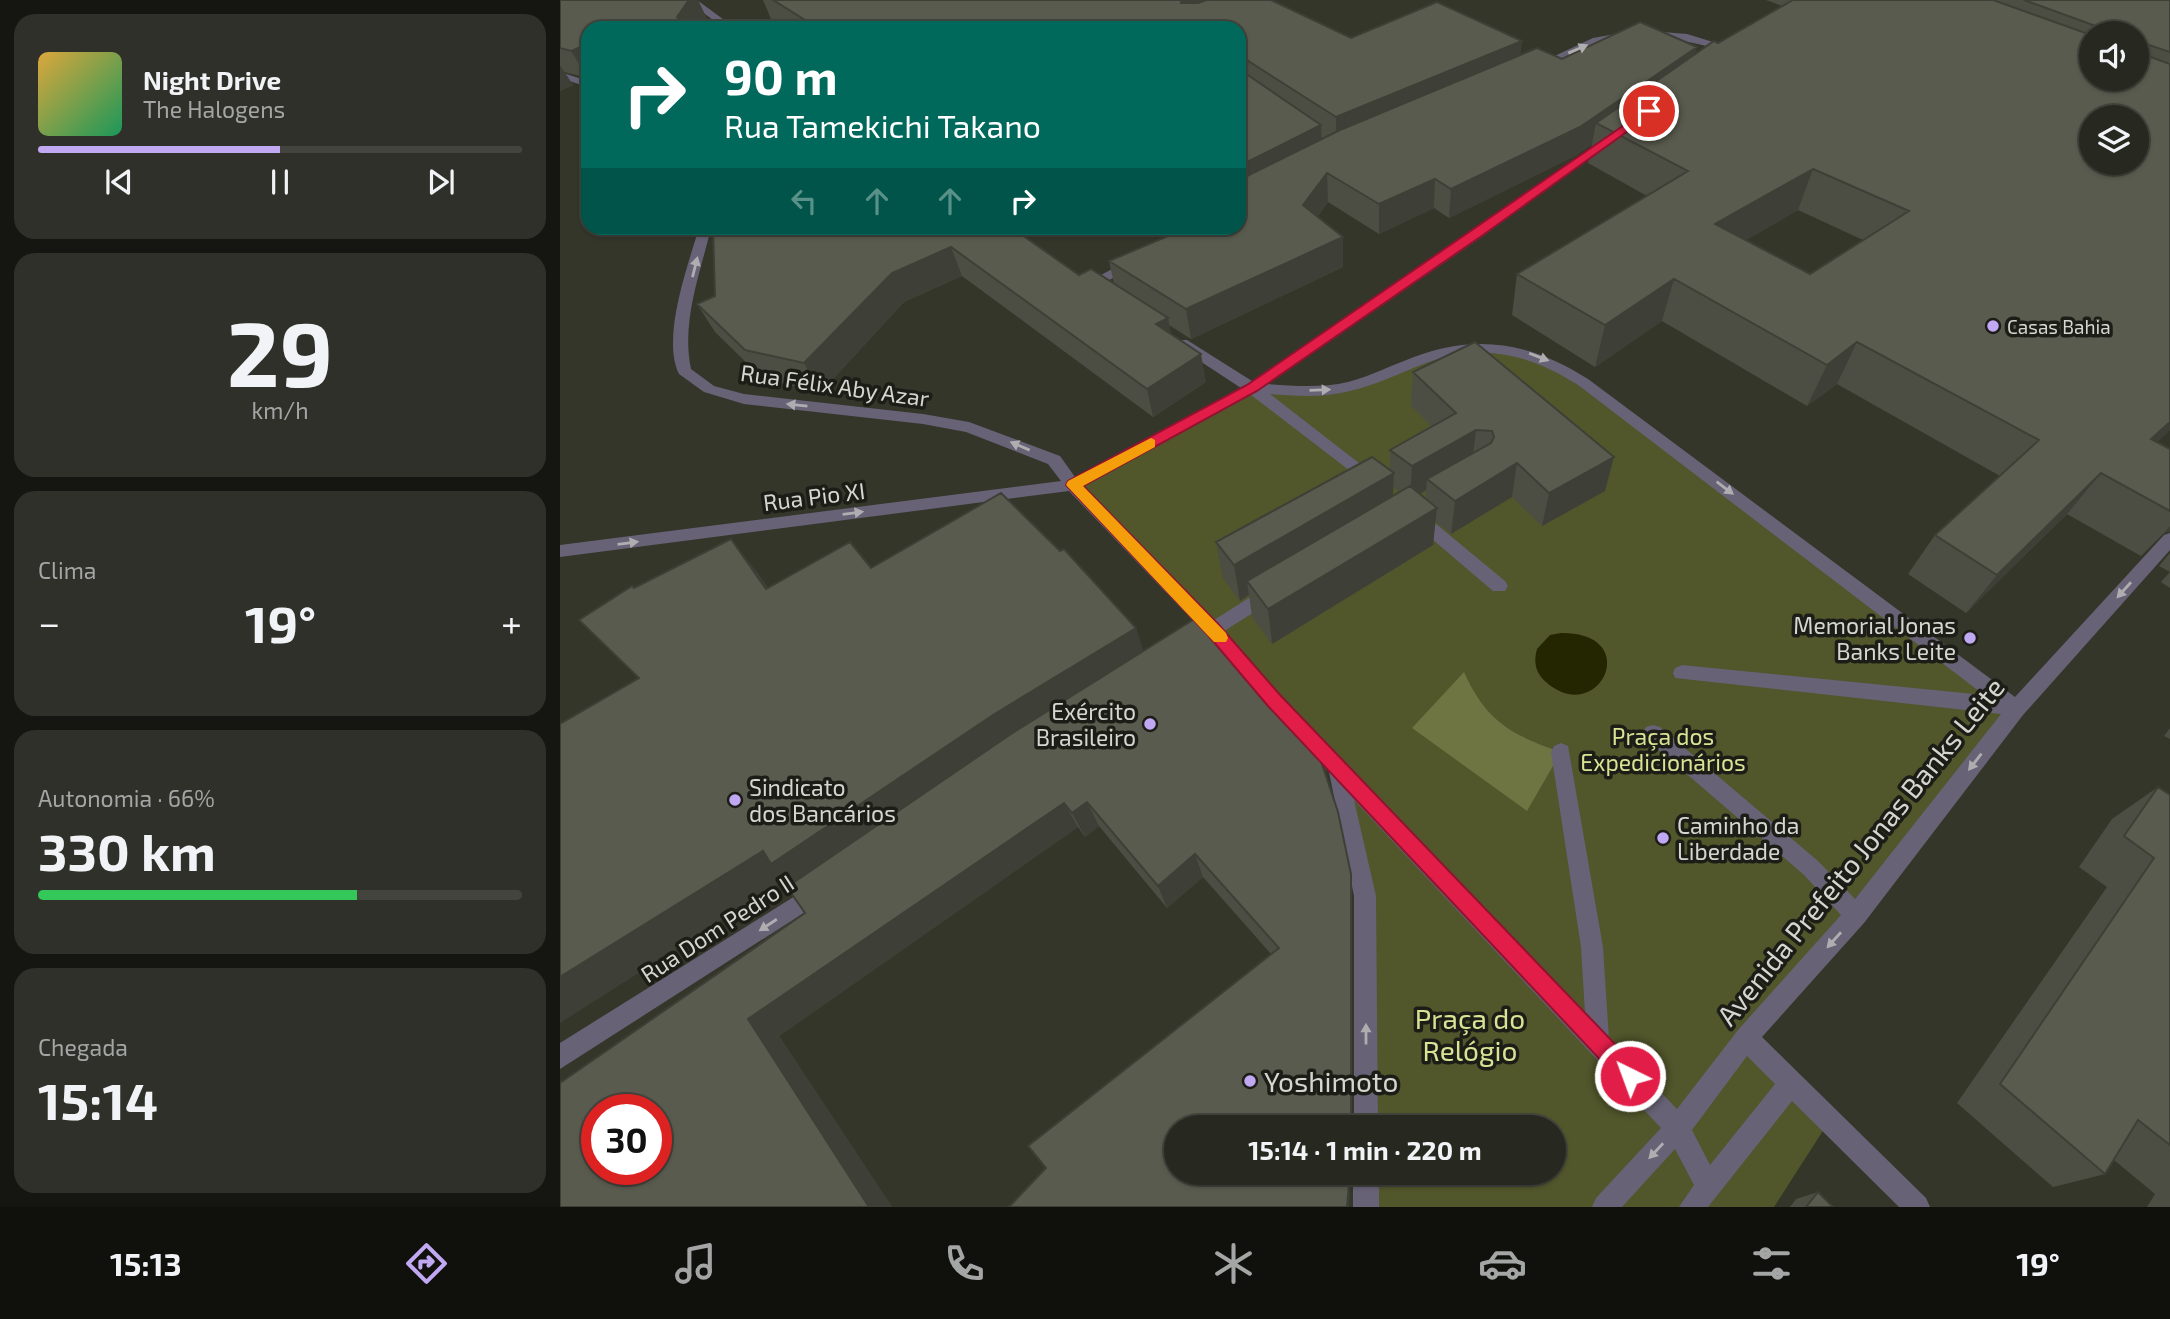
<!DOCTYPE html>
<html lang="pt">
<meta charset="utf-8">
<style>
:root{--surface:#272820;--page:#2f3029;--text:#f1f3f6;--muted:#a4a6a5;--line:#43443e;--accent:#c1a8f3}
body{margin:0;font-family:"Exo 2",sans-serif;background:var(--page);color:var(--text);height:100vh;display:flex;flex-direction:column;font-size:26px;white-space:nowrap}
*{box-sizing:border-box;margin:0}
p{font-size:23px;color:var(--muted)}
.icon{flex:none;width:38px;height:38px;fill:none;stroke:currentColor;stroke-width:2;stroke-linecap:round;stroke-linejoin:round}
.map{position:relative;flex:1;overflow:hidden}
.drawer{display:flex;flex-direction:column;gap:14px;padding:14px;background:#151612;width:560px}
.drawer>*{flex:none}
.banner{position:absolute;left:21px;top:21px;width:665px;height:214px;border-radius:21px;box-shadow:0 2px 5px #0004,0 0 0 2px var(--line);background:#00695c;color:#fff;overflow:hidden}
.fabs{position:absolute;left:1519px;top:21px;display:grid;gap:14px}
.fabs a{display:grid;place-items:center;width:70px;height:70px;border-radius:50%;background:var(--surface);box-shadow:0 2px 5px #0004,0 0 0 2px var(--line);font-size:35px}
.speed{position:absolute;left:21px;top:1094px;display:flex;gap:14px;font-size:35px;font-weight:700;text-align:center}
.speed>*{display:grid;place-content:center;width:91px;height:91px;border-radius:50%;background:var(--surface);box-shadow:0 2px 5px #0004,0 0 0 2px var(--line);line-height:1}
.speed .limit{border:10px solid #d22;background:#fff;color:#111}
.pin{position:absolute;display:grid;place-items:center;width:60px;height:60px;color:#fff;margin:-30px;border:4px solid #fff;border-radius:50%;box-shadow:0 2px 7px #0007}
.me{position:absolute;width:77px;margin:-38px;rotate:318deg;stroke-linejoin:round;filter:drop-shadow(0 0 5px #0008)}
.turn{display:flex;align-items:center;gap:24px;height:147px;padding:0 28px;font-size:32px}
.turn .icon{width:91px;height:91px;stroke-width:2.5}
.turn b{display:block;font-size:49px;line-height:60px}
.lanes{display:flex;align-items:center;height:66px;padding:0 28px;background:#0003;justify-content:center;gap:35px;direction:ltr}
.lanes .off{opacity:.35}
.big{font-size:52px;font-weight:700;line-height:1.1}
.drawer .card{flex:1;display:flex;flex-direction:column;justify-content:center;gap:10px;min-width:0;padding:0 24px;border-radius:21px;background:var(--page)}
.drawer .dial{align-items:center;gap:0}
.dial b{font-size:91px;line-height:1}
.song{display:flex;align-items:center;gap:21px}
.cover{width:84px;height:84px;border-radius:10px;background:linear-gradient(135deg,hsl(40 70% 55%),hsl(150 70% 35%))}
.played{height:7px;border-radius:4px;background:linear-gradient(90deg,var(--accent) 50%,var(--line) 50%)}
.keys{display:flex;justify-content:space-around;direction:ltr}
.heat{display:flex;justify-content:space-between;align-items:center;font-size:38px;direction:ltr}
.charge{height:10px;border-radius:5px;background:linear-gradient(90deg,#34c759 66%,var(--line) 0)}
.trip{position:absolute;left:604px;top:1115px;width:402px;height:70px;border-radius:35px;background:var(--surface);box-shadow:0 2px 5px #0004,0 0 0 2px var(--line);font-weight:700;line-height:70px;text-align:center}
.tabs{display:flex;height:112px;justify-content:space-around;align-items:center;background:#10100d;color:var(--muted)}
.tabs .icon{width:49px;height:49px}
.tabs .on{color:var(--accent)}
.tabs b{font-size:32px;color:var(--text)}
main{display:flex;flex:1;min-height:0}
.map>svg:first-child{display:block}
.green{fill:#51562b}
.forest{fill:#6e7442}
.water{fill:#232600}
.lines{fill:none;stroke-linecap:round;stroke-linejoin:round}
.street{fill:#686276;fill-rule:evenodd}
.wall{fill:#4d4e43;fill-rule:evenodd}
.shaded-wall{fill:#3e4037}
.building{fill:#595b4e;stroke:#3e4037;stroke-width:2;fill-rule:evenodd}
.oneway{fill:#afadb0}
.route{fill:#e11d48;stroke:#92132f;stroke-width:2}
.slow{fill:#f59e0b}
.poi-dot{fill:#c1a8f3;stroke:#1c1d17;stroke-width:2.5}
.labels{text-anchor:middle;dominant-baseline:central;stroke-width:7;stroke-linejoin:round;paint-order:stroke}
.far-poi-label{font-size:19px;fill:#d5d6cf;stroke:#1c1d17;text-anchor:start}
.street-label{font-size:23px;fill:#d5d6cf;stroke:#1c1d17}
.poi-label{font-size:23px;fill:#d5d6cf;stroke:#1c1d17;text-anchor:end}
.park-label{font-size:23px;fill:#d9e394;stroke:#1c1d17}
.near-street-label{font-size:28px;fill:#d5d6cf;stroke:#1c1d17}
.near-park-label{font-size:28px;fill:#d9e394;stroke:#1c1d17}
.near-poi-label{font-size:28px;fill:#d5d6cf;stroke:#1c1d17;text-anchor:start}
</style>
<main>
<section class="drawer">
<div class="card">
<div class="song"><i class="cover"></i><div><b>Night Drive</b><p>The Halogens</p></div></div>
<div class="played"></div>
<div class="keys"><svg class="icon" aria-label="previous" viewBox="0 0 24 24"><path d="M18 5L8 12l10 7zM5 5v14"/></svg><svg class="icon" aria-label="pause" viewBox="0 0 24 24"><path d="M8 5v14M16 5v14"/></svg><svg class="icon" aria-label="next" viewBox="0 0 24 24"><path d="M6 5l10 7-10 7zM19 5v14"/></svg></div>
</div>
<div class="card dial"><b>29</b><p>km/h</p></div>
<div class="card"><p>Clima</p>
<div class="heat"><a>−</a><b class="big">19°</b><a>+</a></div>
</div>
<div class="card"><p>Autonomia · 66%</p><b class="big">330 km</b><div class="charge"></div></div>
<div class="card"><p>Chegada</p><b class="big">15:14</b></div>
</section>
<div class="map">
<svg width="1610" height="1207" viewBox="0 0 1610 1207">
<rect width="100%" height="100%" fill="#34362a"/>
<path class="green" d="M 950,350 L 998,370 L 1453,708 L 1180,1038 L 1268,1123 L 1214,1207 L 814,1207 L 815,1173 L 994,1172 L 994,1127 L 815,1127 L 817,1034 L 777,765 L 658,628 L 525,486 L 694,391 L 773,391 L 867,358 Z"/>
<path class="forest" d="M 904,672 C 926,721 951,735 1001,752 L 967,811 L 852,728 Z"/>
<path class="water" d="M 1001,633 C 1084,632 1040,727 987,683 C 976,674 973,663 977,649 L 990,635 Z"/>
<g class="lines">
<path class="street" d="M 126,0 L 137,0 L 175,28 L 164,28 Z
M 1078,30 L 1127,34 L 1179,50 L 1174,53 C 1083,29 1065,31 980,69 L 971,67 L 1033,38 Z
M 0,72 L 28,81 L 28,87 L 0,78 Z
M 1050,136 L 1054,137 L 1054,141 L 923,236 L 708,384 C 734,386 762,388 788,382 C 811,376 832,365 854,357 C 917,333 972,343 1028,379 L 1455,697 L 1604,535 L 1610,533 L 1610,550 L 1463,715 L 1304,923 L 1202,1037 L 1366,1198 L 1370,1207 L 1339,1207 L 1232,1101 L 1148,1207 L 1119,1207 L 1134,1185 L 1115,1149 L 1062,1207 L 1032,1207 L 1036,1198 L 1101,1128 L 794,800 L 816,896 L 818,1127 L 794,1127 L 794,896 L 769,772 L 739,738 L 742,732 L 749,730 L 756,732 L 1025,1013 L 1021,947 L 991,752 L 994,746 L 1001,743 L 1008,746 L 1043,947 L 1049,1039 L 1117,1109 L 1178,1030 L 1281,915 L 1244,875 L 1086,739 L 1083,733 L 1086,727 L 1093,725 L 1100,727 L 1258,861 L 1295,899 L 1441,714 L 1115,678 L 1113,673 L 1115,668 L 1122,665 L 1424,695 L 1018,385 C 969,354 921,342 866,363 C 840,373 816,385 790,391 C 764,398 736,396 710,394 L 817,477 L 819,481 L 811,487 L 691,395 L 524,486 L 654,620 L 703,589 L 715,589 L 718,594 L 715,599 L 664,631 L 662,638 C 655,641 645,643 638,640 L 635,635 L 640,628 L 509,491 L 0,557 L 0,545 L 501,481 L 488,464 L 406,432 L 363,424 L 184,404 L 144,392 L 119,374 C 101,338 128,265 139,228 L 151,228 C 140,274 121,322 131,369 L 154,386 L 184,394 L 363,414 L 409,422 L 500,456 L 515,477 L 681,388 L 617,346 L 617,340 L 627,340 L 692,381 ZM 1187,1056 L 1215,1084 L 1150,1165 L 1132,1130 Z
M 573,258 L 579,262 L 578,265 L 536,287 L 526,287 L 524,284 Z
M 858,512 L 864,514 L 945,581 L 948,586 L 945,591 L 933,591 L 852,522 L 850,518 L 852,514 Z
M 259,881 L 267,884 L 270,891 L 267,898 L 0,1069 L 0,1043 Z
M 793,1172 L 819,1172 L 819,1207 L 793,1207 Z"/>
</g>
<path class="wall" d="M 0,0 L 138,0 L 147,19 L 141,28 L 28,28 L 28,78 L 4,72 L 13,85 L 0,91 Z
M 203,0 L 711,0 L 791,38 L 1002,59 L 1135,55 L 1158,43 L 1222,6 L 1206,0 L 1610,0 L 1610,430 L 1597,442 L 1610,449 L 1610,531 L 1604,533 L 1581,556 L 1507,514 L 1406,613 L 1348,574 L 1375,535 L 1440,476 L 1277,384 L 1247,406 L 1102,321 L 1035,367 L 952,315 L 957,274 L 1087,196 L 1028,163 L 1032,144 L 1015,156 L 889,218 L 874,208 L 819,234 L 768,202 L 758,216 L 783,237 L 783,267 L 631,339 L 609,325 L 611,334 L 646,382 L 593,417 L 402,276 L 344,302 L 261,392 L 203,379 L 155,332 L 137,304 L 155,296 L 452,228 L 519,275 L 554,284 L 549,261 L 679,228 L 679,28 L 226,28 L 211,19 ZM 1531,33 L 1577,33 L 1577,79 L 1531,79 ZM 1238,210 L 1303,240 L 1250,274 L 1186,240 Z
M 853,372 L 1045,491 L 982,526 L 952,497 L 891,534 L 875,521 L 873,545 L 712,644 L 692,617 L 689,595 L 680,601 L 663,578 L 656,542 L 830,471 L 830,450 L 872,427 L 851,406 ZM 833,487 L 840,492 L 833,496 ZM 866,490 L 866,499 L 860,494 Z
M 1610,553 L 1610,572 L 1599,566 Z
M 311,568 L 583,651 L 701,681 L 764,746 L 765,773 L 791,896 L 791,1115 L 794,1117 L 794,1127 L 616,1127 L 711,954 L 643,877 L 607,908 L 539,826 L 525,837 L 518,827 L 219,1036 L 332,1207 L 0,1207 L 245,913 L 234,882 L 228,878 L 79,678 L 74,588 L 196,571 L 208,588 Z
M 1610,572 L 1610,588 L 1601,582 Z
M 1610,728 L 1610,739 L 1604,736 Z
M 1598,787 L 1610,795 L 1610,1207 L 1587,1207 L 1595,1194 L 1554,1160 L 1545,1174 L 1493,1187 L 1397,1103 L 1547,887 L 1519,867 L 1552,819 Z
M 1258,1192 L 1273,1207 L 1230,1207 L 1236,1199 Z"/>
<path class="shaded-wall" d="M 129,0 L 138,0 L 147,19 L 141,28 L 122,28 L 117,17 Z
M 622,0 L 695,0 L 654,13 L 621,3 Z
M 962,41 L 959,68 L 776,146 L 776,117 Z
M 28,44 L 28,78 L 11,51 Z
M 1137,47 L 1130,74 L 1036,123 L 1032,144 L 1015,156 L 889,218 L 891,189 Z
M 0,65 L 13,85 L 0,91 Z
M 761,125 L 762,154 L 679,197 L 679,166 Z
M 1253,169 L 1238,210 L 1142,266 L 1155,224 Z
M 767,173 L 768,202 L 745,234 L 743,205 Z
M 875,179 L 874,208 L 819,234 L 819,204 Z
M 783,237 L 783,267 L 631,339 L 626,309 Z
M 391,247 L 402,276 L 344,302 L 261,392 L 244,363 L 332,273 Z
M 1114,279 L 1102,321 L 1035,367 L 1045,325 Z
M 608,318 L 613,347 L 596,324 Z
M 1297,342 L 1277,384 L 1247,406 L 1267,365 Z
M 641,354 L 646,382 L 593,417 L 587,389 Z
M 1610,422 L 1610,430 L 1556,480 L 1591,439 Z
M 916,430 L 912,464 L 867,479 L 866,490 L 850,500 L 852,466 Z
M 1054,457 L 1045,491 L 982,526 L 989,493 Z
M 957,463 L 952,497 L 891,534 L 895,501 Z
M 834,473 L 832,511 L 687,581 L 689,595 L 680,601 L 674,565 Z
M 1541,473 L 1507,514 L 1406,613 L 1437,575 Z
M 877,508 L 873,545 L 712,644 L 708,609 Z
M 1610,526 L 1610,531 L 1604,533 Z
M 171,539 L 196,571 L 231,620 L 206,589 Z
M 576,628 L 586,659 L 241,888 L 228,878 L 0,1023 L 0,977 L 203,851 L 433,715 Z
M 764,746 L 766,773 L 760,778 L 758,752 Z
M 527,802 L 539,826 L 525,837 L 512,813 Z
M 504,803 L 518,827 L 219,1036 L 332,1207 L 309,1207 L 188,1019 Z
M 635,854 L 643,877 L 607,908 L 598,886 Z
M 790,1172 L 791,1172 L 789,1207 L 787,1207 Z"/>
<path class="building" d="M 0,0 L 129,0 L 117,17 L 131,28 L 28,28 L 28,44 L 11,51 L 0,48 Z
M 213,0 L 622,0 L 621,3 L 638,3 L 647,0 L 711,0 L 791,38 L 877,2 L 962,41 L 776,117 L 679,55 L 679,28 L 258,28 Z
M 1233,0 L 1433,0 L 1531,35 L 1531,79 L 1577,79 L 1577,52 L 1610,64 L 1610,422 L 1591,439 L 1610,449 L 1610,511 L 1541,473 L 1437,575 L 1375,535 L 1479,440 L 1297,342 L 1267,365 L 1114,279 L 1045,325 L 957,274 L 1128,171 L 1036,123 L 1154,41 L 1158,43 ZM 1531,117 L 1577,117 L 1577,163 L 1531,163 ZM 1253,169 L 1349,211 L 1250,274 L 1155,224 Z
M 1464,0 L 1610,0 L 1610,52 L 1577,41 L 1577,33 L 1555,33 Z
M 1080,22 L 1137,47 L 1020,127 L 891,189 L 875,179 L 819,204 L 767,173 L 743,205 L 783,237 L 626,309 L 549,261 L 627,228 L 679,228 L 679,180 L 780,130 L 977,48 L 1002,59 Z
M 679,69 L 761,125 L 679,166 Z
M 153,228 L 452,228 L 519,275 L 531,269 L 608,318 L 596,324 L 641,354 L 587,389 L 391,247 L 332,273 L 244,363 L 185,350 L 137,304 L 155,296 Z
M 915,342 L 1054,457 L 989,493 L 957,463 L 895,501 L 867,479 L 931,443 L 934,437 L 932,431 L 916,430 L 852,466 L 830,450 L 896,413 L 853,372 Z
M 812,457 L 834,473 L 674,565 L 656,542 Z
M 850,486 L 877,508 L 708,609 L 687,581 Z
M 441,493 L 500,551 L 504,549 L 576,628 L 433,715 L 211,864 L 203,851 L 0,977 L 0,724 L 79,678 L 19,620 L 72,586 L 74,588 L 171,539 L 206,589 L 290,542 L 311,568 Z
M 644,613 L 701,681 L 764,746 L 758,752 L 778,812 L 791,874 L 791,1114 L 794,1117 L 793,1127 L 616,1127 L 616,1172 L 790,1172 L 787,1207 L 449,1207 L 486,1168 L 468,1146 L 719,948 L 635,854 L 598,886 L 527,802 L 512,813 L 504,803 L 188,1019 L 309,1207 L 0,1207 L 0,1083 L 245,913 L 227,887 L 451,734 ZM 37,1110 L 96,1110 L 96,1169 L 37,1169 Z
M 1598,787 L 1610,795 L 1610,1145 L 1578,1120 L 1545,1174 L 1440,1084 L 1594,858 L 1564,836 Z
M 1258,1192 L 1273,1207 L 1246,1207 Z"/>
<defs><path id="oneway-solid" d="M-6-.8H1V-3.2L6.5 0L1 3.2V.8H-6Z" transform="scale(1.75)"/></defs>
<g class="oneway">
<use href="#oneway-solid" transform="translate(1018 49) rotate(-23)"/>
<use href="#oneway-solid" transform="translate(135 267) rotate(-76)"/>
<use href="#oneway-solid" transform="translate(979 357) rotate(21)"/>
<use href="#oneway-solid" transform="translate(760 390) rotate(-2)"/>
<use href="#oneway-solid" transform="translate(237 405) rotate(-174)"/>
<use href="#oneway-solid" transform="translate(460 446) rotate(-157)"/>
<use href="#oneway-solid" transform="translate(1165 488) rotate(37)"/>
<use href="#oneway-solid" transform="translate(293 513) rotate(-7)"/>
<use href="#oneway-solid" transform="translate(68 543) rotate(-7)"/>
<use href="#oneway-solid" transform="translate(1564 590) rotate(132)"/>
<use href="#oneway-solid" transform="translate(1415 762) rotate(128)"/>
<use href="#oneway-solid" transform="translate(208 925) rotate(147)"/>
<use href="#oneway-solid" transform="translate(1274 940) rotate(132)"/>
<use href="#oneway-solid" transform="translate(806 1034) rotate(-90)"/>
<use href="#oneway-solid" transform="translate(1096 1151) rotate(133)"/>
</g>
<path class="route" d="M 1089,108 L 1094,111 L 1093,113 L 923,235 L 697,391 L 523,486 L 659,625 L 721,696 L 1078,1068 L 1081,1076 L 1078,1083 L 1070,1087 L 1062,1083 L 708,706 L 647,634 L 506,485 L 508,481 L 687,385 Z"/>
<path class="slow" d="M 591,438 L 595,440 L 595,447 L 523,486 L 666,633 L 668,638 L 666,642 L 654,642 L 506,485 L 508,481 Z"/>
<g class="poi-dot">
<circle cx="1433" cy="326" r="7"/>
<circle cx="1410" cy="638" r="7"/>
<circle cx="590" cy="724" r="7"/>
<circle cx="175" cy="800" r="7"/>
<circle cx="1103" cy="838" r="7"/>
<circle cx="690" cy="1081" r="7"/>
</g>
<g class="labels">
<g class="far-poi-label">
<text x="1447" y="326">Casas Bahia</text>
</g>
<g class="street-label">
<text transform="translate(275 385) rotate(8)">Rua Félix Aby Azar</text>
<text transform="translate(254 496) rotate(-7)">Rua Pio XI</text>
<text transform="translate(157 928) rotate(-33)">Rua Dom Pedro II</text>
</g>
<g class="poi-label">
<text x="1396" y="625">Memorial Jonas<tspan x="1396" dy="26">Banks Leite</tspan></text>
<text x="576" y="711">Exército<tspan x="576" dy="26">Brasileiro</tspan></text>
<text x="189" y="787" text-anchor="start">Sindicato<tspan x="189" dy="26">dos Bancários</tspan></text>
<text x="1117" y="825" text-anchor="start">Caminho da<tspan x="1117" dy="26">Liberdade</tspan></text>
</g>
<g class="park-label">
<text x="1103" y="736">Praça dos<tspan x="1103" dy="26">Expedicionários</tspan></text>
</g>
<g class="near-street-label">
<text transform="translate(1300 851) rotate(-51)">Avenida Prefeito Jonas Banks Leite</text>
</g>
<g class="near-park-label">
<text x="910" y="1018">Praça do<tspan x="910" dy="32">Relógio</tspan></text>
</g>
<g class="near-poi-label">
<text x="704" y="1081">Yoshimoto</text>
</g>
</g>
</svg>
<div class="fabs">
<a><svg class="icon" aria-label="sound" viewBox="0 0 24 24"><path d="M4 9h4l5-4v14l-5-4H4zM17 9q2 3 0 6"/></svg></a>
<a><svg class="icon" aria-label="layers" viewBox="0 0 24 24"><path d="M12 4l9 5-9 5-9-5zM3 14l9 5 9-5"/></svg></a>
</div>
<div class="speed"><div class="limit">30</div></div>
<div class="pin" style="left:1089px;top:111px;background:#d93025"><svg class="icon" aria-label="arrive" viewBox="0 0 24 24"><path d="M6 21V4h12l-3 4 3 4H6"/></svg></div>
<svg class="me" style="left:1070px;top:1076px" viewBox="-20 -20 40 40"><circle r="17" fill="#e11d48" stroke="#fff" stroke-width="3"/><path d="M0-11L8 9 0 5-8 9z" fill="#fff"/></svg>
<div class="trip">15:14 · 1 min · 220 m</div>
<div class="banner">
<div class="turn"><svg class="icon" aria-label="right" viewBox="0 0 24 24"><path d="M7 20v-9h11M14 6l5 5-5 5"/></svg><div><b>90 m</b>Rua Tamekichi Takano</div></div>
<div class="lanes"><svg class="icon off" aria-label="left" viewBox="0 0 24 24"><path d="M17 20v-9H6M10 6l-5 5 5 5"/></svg><svg class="icon off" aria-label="ahead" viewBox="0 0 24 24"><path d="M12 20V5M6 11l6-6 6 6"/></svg><svg class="icon off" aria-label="ahead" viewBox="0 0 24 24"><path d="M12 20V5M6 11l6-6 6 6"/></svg><svg class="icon" aria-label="right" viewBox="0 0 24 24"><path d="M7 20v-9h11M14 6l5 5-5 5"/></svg></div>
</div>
</div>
</main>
<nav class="tabs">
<b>15:13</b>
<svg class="icon on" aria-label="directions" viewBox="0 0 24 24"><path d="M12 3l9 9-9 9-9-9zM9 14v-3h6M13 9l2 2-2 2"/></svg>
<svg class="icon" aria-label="music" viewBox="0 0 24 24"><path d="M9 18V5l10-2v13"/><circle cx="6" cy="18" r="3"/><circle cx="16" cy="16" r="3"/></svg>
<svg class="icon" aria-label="phone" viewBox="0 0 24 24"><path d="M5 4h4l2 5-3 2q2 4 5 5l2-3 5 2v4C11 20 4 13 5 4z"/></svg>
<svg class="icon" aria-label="climate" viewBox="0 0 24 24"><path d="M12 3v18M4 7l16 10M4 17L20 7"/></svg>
<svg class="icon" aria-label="car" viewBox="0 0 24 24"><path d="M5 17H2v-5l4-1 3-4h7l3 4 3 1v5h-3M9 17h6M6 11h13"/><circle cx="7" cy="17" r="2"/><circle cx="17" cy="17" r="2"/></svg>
<svg class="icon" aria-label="filters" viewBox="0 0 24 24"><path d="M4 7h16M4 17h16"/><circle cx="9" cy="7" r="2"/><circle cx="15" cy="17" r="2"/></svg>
<b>19°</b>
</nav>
